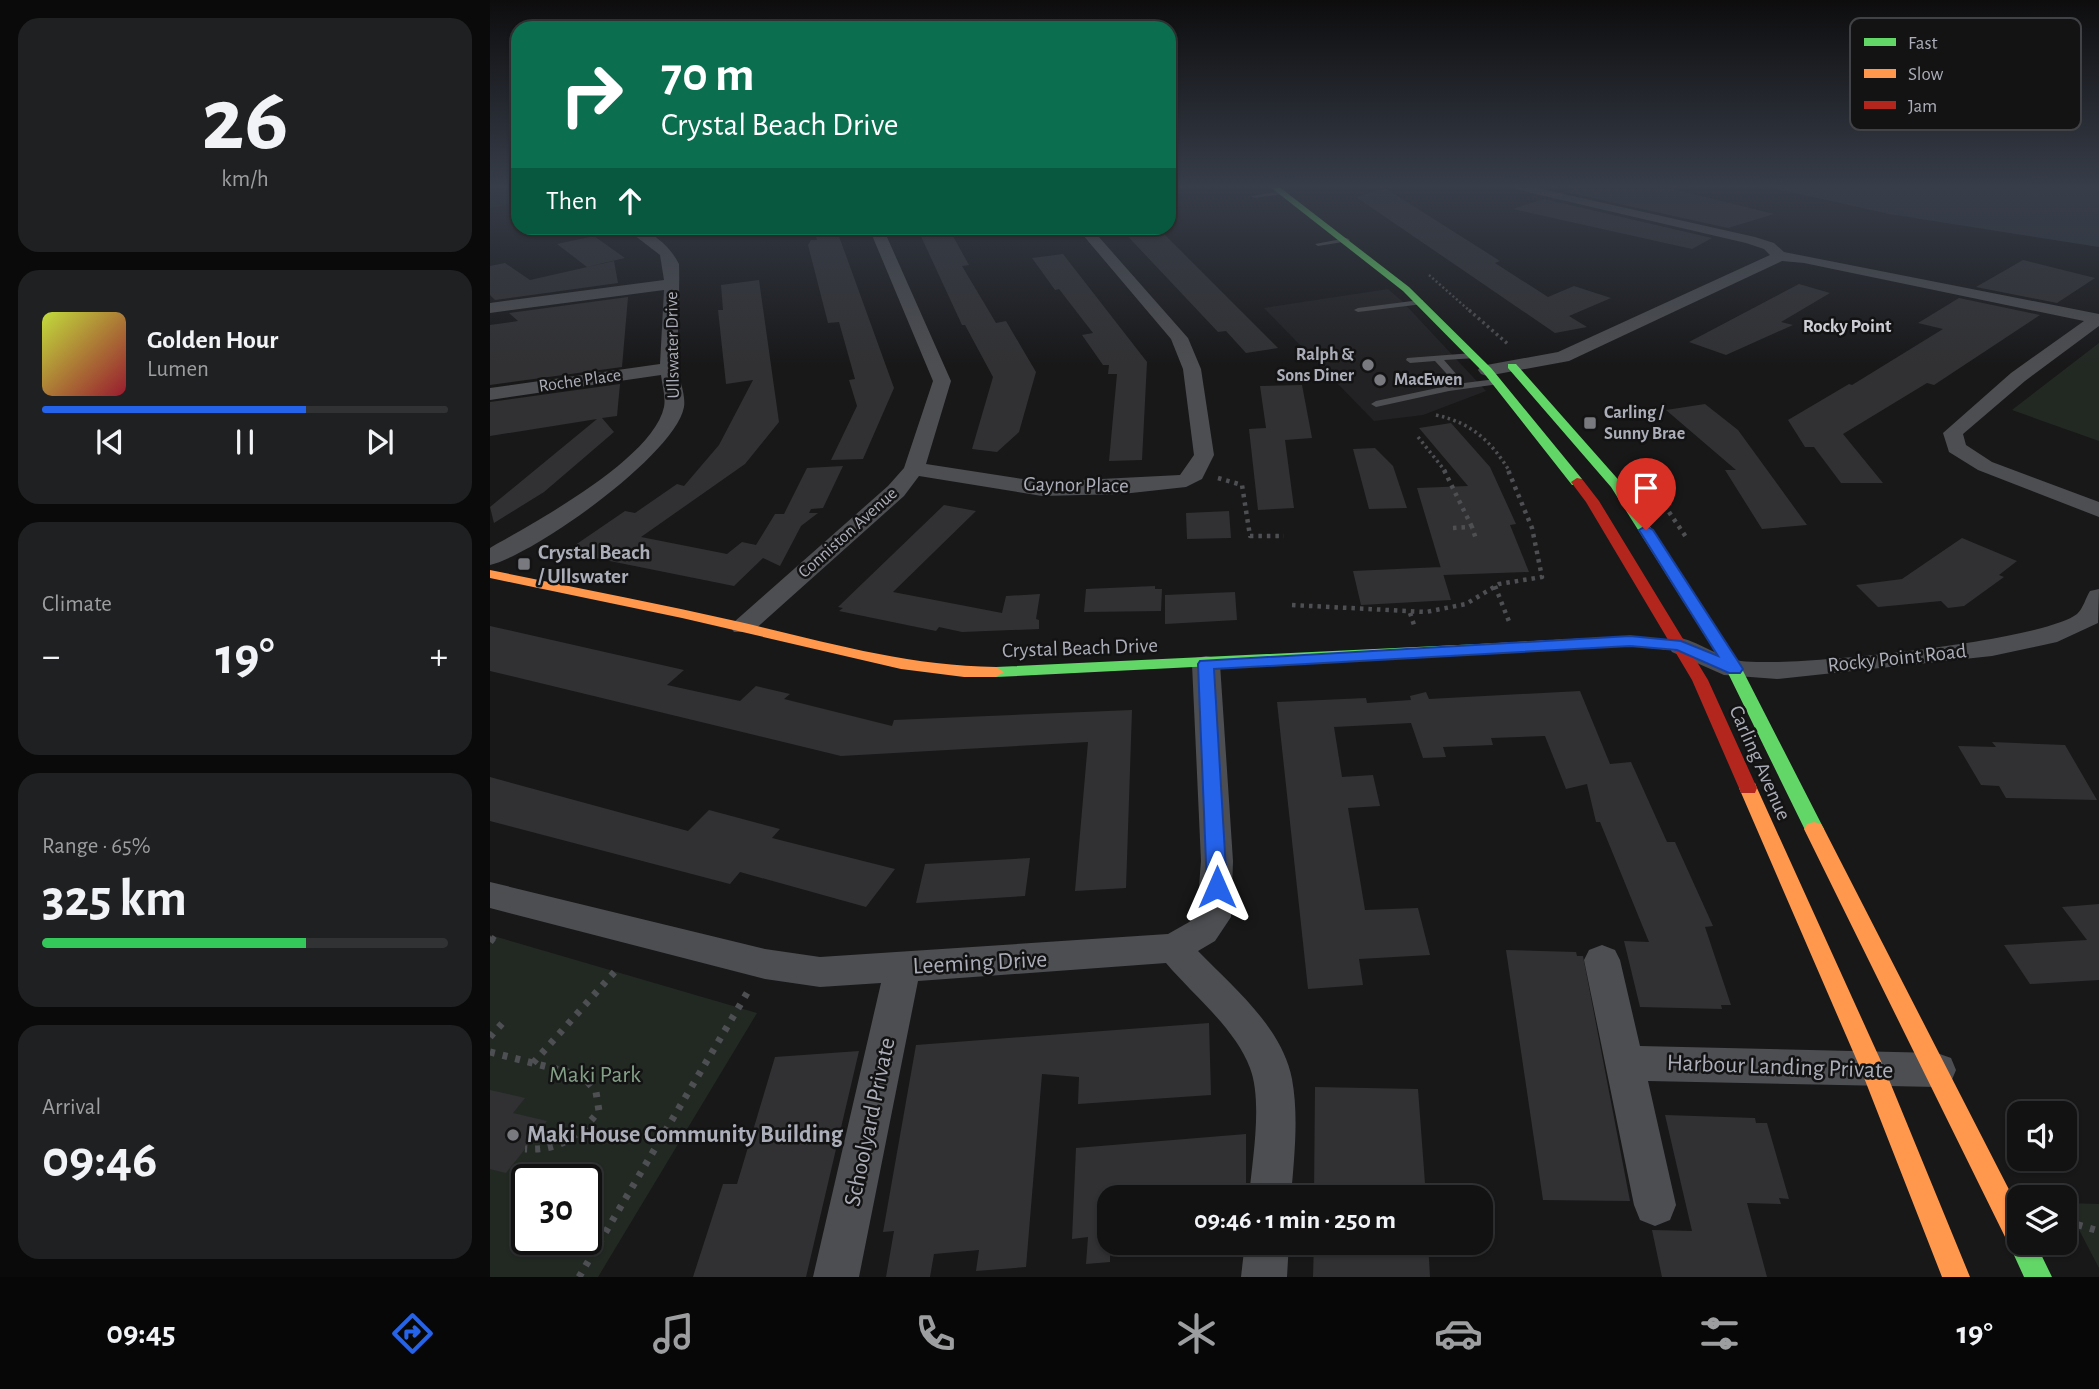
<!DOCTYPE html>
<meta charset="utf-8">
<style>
:root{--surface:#121213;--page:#1f2021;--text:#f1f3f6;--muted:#9c9ea0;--line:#313233;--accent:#2563eb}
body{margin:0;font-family:"Alegreya Sans",sans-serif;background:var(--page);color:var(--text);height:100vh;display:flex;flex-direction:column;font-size:26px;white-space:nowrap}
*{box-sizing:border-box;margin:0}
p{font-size:23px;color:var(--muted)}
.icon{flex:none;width:38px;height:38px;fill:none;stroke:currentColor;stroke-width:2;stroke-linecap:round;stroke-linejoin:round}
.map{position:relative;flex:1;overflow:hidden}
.side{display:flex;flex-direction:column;gap:18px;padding:18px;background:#0a0a0a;width:490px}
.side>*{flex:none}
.guide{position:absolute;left:21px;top:21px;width:665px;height:214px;border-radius:21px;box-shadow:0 2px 5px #0004,0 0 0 2px var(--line);background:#0b6e4f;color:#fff;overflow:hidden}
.controls{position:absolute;left:1517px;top:1101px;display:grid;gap:14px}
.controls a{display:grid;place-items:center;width:70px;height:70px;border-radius:14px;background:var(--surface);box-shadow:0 2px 5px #0004,0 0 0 2px var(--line);font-size:35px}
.speed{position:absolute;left:21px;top:1164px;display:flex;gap:14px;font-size:35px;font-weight:700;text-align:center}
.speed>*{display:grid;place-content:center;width:91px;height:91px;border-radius:50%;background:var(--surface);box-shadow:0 2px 5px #0004,0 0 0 2px var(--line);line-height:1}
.speed .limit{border:4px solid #111;border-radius:10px;background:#fff;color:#111}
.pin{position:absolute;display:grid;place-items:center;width:60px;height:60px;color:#fff;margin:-72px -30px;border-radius:50% 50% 50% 0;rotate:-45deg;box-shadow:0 0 7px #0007}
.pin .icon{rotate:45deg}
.me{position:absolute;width:77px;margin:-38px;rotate:0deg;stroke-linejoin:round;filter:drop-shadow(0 0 5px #0008)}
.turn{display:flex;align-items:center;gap:24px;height:147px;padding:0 35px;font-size:32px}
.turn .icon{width:91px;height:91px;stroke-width:2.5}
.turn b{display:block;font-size:49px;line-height:60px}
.then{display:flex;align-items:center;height:66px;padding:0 35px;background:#0003;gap:14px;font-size:26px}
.big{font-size:52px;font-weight:700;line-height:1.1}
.side .card{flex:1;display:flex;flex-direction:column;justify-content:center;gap:10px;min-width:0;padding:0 24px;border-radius:21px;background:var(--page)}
.side .dial{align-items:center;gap:0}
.dial b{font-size:91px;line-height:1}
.song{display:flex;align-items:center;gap:21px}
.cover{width:84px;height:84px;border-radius:10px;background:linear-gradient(135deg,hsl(70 70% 55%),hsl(350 70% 35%))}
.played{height:7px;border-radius:4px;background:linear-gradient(90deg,var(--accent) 65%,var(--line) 65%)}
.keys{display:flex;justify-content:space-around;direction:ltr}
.heat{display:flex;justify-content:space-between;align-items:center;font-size:38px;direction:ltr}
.charge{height:10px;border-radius:5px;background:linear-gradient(90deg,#34c759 65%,var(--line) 0)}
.trip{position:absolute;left:607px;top:1185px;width:396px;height:70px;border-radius:21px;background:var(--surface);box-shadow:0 2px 5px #0004,0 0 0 2px var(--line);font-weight:700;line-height:70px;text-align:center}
.tab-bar{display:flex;height:112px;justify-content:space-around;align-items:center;background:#070708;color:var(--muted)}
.tab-bar .icon{width:49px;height:49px}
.tab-bar .current{color:var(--accent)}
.tab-bar b{font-size:32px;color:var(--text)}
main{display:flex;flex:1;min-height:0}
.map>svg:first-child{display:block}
.built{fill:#222224}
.green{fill:#222923;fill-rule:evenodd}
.water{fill:#2f343b}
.building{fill:#313133}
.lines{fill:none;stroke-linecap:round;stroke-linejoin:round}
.path-far4{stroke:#4e4f52;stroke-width:2.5;stroke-dasharray:2 2.5;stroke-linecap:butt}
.path-far3{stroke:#4e4f52;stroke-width:3.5;stroke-dasharray:2.5 3.5;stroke-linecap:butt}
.path-far2{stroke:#4e4f52;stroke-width:4.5;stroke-dasharray:3.5 5;stroke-linecap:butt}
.path-far1{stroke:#4e4f52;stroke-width:5;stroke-dasharray:4.5 6;stroke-linecap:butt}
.path{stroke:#4e4f52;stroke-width:7;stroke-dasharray:5 8;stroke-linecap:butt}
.lane{fill:#4d4e51;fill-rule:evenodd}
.street{fill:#4d4e51;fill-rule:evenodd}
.fast{fill:#63d668;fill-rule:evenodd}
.slow{fill:#ff974d;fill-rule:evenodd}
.jam{fill:#b3261e;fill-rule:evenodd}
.route{fill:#2563eb;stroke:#184099;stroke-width:2}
.poi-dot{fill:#787a80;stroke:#131314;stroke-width:2.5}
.labels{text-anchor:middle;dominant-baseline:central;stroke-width:5;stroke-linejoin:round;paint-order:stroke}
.far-street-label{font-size:18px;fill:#abaeb8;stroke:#131314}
.far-poi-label{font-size:18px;font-weight:bold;fill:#abaeb8;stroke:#131314;text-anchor:start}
.far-neighbourhood-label{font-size:19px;font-weight:bold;fill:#cccdd4;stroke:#131314}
.street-label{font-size:21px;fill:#abaeb8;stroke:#131314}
.poi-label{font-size:21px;font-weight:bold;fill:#abaeb8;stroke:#131314;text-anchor:start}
.near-street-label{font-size:24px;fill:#abaeb8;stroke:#131314}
.near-park-label{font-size:24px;fill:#84a188;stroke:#131314}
.near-poi-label{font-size:24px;font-weight:bold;fill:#abaeb8;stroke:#131314;text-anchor:start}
.key{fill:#131314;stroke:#414245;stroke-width:2}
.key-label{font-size:19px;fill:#abaeb8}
</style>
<main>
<section class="side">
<div class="card dial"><b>26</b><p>km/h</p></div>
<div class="card">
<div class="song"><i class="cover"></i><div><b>Golden Hour</b><p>Lumen</p></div></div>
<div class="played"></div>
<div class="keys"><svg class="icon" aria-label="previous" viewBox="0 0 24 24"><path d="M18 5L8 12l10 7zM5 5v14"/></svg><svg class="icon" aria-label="pause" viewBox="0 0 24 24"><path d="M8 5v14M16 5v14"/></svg><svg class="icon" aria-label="next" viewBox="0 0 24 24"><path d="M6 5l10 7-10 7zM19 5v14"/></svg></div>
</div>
<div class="card"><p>Climate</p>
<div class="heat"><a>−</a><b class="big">19°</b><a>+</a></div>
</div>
<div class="card"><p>Range · 65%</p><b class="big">325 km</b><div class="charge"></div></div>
<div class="card"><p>Arrival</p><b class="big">09:46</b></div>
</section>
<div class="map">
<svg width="1609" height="1277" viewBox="0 0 1609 1277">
<rect width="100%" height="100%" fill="#181819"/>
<path class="built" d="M 898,289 L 912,301 L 996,391 L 933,415 L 884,421 L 774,308 Z"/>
<path class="green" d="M 0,186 L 28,186 L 28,203 L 0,208 Z
M 1609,343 L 1609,441 L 1522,410 Z
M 0,935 L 267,1013 L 108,1277 L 0,1277 ZM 37,1180 L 96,1180 L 96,1239 L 37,1239 Z
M 1575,1203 L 1609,1204 L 1609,1268 Z"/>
<path class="water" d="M 1273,186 L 1609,186 L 1609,247 L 1399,214 Z"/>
<path class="building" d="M 1090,186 L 1170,186 L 1284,214 L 1238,228 L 1075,192 Z
M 895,188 L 1010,261 L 1005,263 L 1058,297 L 1084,286 L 1121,298 L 1079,316 L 1097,327 L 1065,333 L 866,197 Z
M 1054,199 L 1222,238 L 1202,249 L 1023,209 Z
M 323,228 L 346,228 L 404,388 L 373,459 L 341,460 L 367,406 L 359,380 L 365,379 L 349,322 L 338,323 L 318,245 L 321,240 L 327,240 Z
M 630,228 L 668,228 L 788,348 L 756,353 L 736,331 L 728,332 Z
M 459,229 L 479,265 L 472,266 L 506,323 L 516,321 L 546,372 L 529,432 L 507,452 L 482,449 L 503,377 L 475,325 L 472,325 L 429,232 Z
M 104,236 L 135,258 L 97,267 L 67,244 Z
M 573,254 L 657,362 L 652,460 L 619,461 L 627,374 L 618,374 L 619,365 L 613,365 L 592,335 L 603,333 L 569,289 L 565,290 L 542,258 Z
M 1533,260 L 1605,278 L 1567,303 L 1486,287 Z
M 124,261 L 128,283 L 5,300 L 0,295 L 0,266 L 15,263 L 40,280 Z
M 269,280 L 289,422 L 255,464 L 151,537 L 237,554 L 252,542 L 266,545 L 285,514 L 294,514 L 317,468 L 353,466 L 333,508 L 321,509 L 319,513 L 328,513 L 311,526 L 290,566 L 273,558 L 244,586 L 75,552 L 135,511 L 145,513 L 187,484 L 194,486 L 229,445 L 263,380 L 236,384 L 228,310 L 233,310 L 231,285 Z
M 1309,284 L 1340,293 L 1291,322 L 1303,325 L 1236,355 L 1199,342 Z
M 138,297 L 132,367 L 0,385 L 0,325 L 28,321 L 19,313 Z
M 1469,298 L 1550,315 L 1444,385 L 1437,383 L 1353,434 L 1393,483 L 1351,483 L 1324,447 L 1315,447 L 1298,420 L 1359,384 L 1362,385 L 1453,329 L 1428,323 Z
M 130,384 L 127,416 L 112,418 L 124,432 L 54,492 L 4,523 L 0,507 L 107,419 L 0,436 L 0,402 Z
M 812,385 L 822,438 L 795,440 L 804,508 L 768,510 L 759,429 L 776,428 L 770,386 Z
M 1215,404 L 1248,430 L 1317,525 L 1272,529 L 1235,470 L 1246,470 L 1176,410 Z
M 961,423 L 1000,467 L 1026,524 L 1020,525 L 1039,572 L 953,575 L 927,488 L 978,486 L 929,428 Z
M 885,448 L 903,466 L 917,508 L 879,509 L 863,449 Z
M 454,505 L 486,511 L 403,592 L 512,613 L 516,596 L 550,594 L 546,619 L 549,620 L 549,629 L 472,632 L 449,627 L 446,631 L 349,611 L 353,608 L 348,607 Z
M 739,511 L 741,538 L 697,539 L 696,513 Z
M 1472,538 L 1527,561 L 1509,575 L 1514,577 L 1474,606 L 1458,608 L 1451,601 L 1388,607 L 1366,585 L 1412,579 Z
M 951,567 L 961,600 L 871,605 L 863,571 Z
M 665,586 L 665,589 L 672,589 L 671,611 L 594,612 L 596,589 Z
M 745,592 L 747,620 L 675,624 L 675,595 Z
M 0,626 L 194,670 L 177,685 L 250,701 L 266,686 L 300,694 L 294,699 L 402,726 L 404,720 L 642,710 L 636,888 L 585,891 L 598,742 L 351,756 L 0,671 Z
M 1090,691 L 1120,764 L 1141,762 L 1177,842 L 1185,842 L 1223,926 L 1215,927 L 1241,1005 L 1231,1005 L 1232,1009 L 1150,1007 L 1134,941 L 1159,942 L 1110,822 L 1106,822 L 1097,784 L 1076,789 L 1055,736 L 1001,738 L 1003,745 L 953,747 L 956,757 L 933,758 L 921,723 L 844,727 L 852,777 L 883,775 L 890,806 L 858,808 L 875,910 L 928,908 L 940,955 L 869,959 L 873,985 L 818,989 L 787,702 L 876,698 L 877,703 L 921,700 L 920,696 L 936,692 L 939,699 Z
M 1502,742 L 1575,745 L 1607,800 L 1516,798 L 1509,786 L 1491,785 L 1468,746 L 1506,747 Z
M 0,777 L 198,831 L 219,810 L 290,829 L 282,838 L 405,869 L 376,907 L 250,872 L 240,884 L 0,821 Z
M 540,858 L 535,896 L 426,903 L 435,864 Z
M 1609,904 L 1609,980 L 1540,984 L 1514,945 L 1597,940 L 1572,907 Z
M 1016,950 L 1086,952 L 1087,956 L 1093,956 L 1140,1201 L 1053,1200 Z
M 719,1023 L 721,1095 L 588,1104 L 589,1077 L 552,1074 L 536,1267 L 486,1271 L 489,1250 L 444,1254 L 440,1277 L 396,1277 L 404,1231 L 393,1232 L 426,1045 Z
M 369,1051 L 316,1277 L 203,1277 L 233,1184 L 247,1184 L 285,1057 Z
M 825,1087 L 928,1089 L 936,1197 L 824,1197 Z
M 0,1090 L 35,1098 L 23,1113 L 57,1121 L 16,1173 L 0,1169 Z
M 1175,1115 L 1265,1118 L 1266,1123 L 1277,1123 L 1299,1199 L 1289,1198 L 1291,1204 L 1257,1203 L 1277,1277 L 1172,1277 L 1162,1230 L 1202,1231 Z
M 756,1134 L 756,1197 L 620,1197 L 620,1262 L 596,1264 L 598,1237 L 582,1239 L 586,1148 Z
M 824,1242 L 938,1242 L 940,1277 L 823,1277 Z"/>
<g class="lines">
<path class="path-far4" d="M 714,186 L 722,190
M 939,275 L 981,312"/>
<path class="path-far3" d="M 979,310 L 1019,345
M 946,415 C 982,423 1001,441 1020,472
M 928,437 L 956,472"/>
<path class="path-far2" d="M 954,470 L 982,527
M 728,478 L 752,485 L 760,536 L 794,536
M 1179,512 L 1198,540
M 963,528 L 982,527 L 986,539
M 1005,586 L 1020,624
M 802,605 L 936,612 L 976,604 L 1009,584 L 1052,577 L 1042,528 L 1018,470
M 920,613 L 925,628"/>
<path class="path-far1" d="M 2,940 L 8,932"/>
<path class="path" d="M 0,942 L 3,938
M 0,1037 L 17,1018
M 0,1052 L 93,1076 L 106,1092 L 109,1111 C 88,1137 69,1151 35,1149
M 43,1063 L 128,968
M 1575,1221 L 1609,1231
M 89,1277 L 260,988"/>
<path class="lane" d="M 792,191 L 794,194 L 764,198 L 761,196 Z
M 857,238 L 860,240 L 859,241 L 828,246 L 825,244 Z
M 930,300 L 933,300 L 933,304 L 868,312 L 864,310 L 868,308 Z
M 983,353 L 986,354 L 986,358 L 954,360 L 974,383 L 1006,379 L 1010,382 L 1009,384 L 959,391 L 886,407 L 881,404 L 886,401 L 966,384 L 945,361 L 920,363 L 916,360 L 917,358 Z"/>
<path class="street" d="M 1012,186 L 1038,186 L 1265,237 L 1284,243 L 1294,252 L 1609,314 L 1609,326 L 1535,381 L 1473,434 L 1476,445 L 1502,462 L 1609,502 L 1609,517 L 1488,470 L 1459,452 L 1453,433 L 1521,373 L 1594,321 L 1314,263 L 1292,261 L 1079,361 L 997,376 L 991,374 L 988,370 L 991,366 L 1068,352 L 1280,255 L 1274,249 L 1256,243 Z
M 135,228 C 157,226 179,244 189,264 C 190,298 187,331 188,365 C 188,379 196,393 194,407 C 185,455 45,554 0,565 L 0,548 C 45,522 163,459 174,407 C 176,397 172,385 171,375 L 0,400 L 0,388 L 170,364 L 174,290 L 0,313 L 0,303 L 174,280 L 170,255 Z
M 379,228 L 393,228 L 461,381 L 436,464 L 552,482 L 690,475 L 704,455 L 693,369 L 681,339 L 587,228 L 601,228 L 698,338 L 711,369 L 724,455 L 712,479 L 696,487 L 632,494 L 552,496 L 429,476 L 414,496 L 262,632 L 244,632 L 240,627 L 244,622 L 398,486 L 414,468 L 443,381 Z
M 1609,589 L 1608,623 L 1567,642 L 1502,656 L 1287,679 L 1234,675 L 1182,652 L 1178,646 L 1182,640 L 1191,638 C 1211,643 1230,658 1251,661 C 1298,668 1554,641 1587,614 C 1593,609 1596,597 1600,591 Z
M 716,656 L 726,658 L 730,664 L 743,861 L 741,917 L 725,941 L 708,951 C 743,987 792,1027 802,1079 C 809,1117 804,1159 801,1197 L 759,1197 C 762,1161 773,1102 760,1068 C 745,1028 703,995 676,963 L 428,981 L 369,1277 L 323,1277 L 391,983 L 330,987 L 275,979 L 0,908 L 0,882 L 275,949 L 330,957 L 678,934 L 701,921 L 707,913 L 711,861 L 702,664 L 706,658 Z
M 1112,945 L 1125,950 L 1130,960 L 1150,1046 L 1447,1053 L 1461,1058 L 1466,1070 L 1461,1082 L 1447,1087 L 1158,1081 L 1186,1205 L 1180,1220 L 1165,1226 L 1150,1220 L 1144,1205 L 1094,960 L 1099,950 Z
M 755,1242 L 799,1242 L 797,1277 L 751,1277 Z"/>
<path class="fast" d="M 779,186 L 788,186 L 919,287 L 1001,368 L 1092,479 L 1092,485 L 1082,485 L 993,372 L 913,291 Z
M 1018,364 L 1026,364 L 1133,485 L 1252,669 L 1334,829 L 1331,834 L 1324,836 L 1317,834 L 1236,669 L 1121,487 L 1018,368 Z
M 989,644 L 997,649 L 995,652 L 506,677 L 498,672 L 506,667 Z
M 1530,1229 L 1530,1242 L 1545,1242 L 1562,1277 L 1534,1277 L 1518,1242 L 1522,1233 Z"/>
<path class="slow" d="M 0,570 C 83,587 167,603 250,622 C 335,642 418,666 506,667 L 514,672 L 506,677 L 474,677 L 411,669 L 192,618 L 0,578 Z
M 1140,636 L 1191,641 L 1199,646 L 1191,651 L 1140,646 L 989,654 L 981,649 L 989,644 Z
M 1258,782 L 1265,783 L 1267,788 L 1395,1070 L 1480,1277 L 1452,1277 L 1371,1070 L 1249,788 L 1251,783 Z
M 1324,822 L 1331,824 L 1334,829 L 1530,1211 L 1530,1242 L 1542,1242 L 1539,1249 L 1530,1253 L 1521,1249 L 1314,829 L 1317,824 Z"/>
<path class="jam" d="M 1087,478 L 1092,479 L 1109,501 L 1218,680 L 1267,788 L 1265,793 L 1251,793 L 1249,788 L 1202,680 L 1096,502 L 1081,482 Z"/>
</g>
<linearGradient id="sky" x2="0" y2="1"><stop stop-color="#0d0d0e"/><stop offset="0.51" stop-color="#373d49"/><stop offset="1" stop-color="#373d49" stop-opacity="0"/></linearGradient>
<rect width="1609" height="365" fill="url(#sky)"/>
<path class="route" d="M 1156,526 L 1163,530 L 1253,669 L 1250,673 L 1239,673 L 1187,650 L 1140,646 L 724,669 L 737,887 L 734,893 L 720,893 L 717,887 L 708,664 L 710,661 L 1140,636 L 1191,641 L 1228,656 L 1149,530 Z"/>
<g class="poi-dot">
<circle cx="878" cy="365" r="7"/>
<circle cx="890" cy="380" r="7"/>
<rect x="1093" y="416" width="14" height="14" rx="3.5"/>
<rect x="27" y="557" width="14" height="14" rx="3.5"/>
<circle cx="23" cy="1135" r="7"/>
</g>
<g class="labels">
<g class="far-street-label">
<text transform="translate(183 345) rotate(-91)">Ullswater Drive</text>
<text transform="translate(90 381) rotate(-8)">Roche Place</text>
<text transform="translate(358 533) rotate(-42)">Conniston Avenue</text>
</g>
<g class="far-poi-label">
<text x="864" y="355" text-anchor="end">Ralph &amp;<tspan x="864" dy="21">Sons Diner</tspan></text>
<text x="904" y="380">MacEwen</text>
<text x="1114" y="413">Carling /<tspan x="1114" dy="21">Sunny Brae</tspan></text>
</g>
<g class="far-neighbourhood-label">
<text x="1357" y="326">Rocky Point</text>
</g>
<g class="street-label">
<text transform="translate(586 485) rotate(1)">Gaynor Place</text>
<text transform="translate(590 648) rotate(-2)">Crystal Beach Drive</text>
<text transform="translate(1407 658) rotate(-6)">Rocky Point Road</text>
<text transform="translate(1270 763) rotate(66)">Carling Avenue</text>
</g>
<g class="poi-label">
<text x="48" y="552">Crystal Beach<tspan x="48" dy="24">/ Ullswater</tspan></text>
</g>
<g class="near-street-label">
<text transform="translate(490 963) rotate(-3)">Leeming Drive</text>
<text transform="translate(1290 1067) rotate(2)">Harbour Landing Private</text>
<text transform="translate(380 1122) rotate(-78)">Schoolyard Private</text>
</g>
<g class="near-park-label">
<text x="105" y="1075">Maki Park</text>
</g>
<g class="near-poi-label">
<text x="37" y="1135">Maki House Community Building</text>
</g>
</g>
<rect x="1360" y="18" width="231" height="112" rx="10" class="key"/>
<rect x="1374" y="38" width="32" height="8" fill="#63d668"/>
<rect x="1374" y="69" width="32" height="9" fill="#ff974d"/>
<rect x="1374" y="101" width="32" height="8" fill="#b3261e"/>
<g class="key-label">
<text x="1418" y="49">Fast</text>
<text x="1418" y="80">Slow</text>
<text x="1418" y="112">Jam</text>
</g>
</svg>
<div class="controls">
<a><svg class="icon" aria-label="sound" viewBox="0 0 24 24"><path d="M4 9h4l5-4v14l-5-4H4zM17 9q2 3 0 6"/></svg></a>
<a><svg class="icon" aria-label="layers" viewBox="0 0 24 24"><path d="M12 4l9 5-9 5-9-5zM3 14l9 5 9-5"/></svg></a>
</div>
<div class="speed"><div class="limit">30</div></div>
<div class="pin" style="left:1156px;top:530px;background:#d93025"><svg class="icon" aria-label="arrive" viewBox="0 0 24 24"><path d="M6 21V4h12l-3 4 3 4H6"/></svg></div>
<svg class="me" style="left:727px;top:887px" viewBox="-20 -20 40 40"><path d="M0-17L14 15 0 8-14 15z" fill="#2563eb" stroke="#fff" stroke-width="4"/></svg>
<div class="trip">09:46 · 1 min · 250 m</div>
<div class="guide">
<div class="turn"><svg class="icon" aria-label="right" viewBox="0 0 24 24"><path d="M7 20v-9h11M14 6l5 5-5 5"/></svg><div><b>70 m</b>Crystal Beach Drive</div></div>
<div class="then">Then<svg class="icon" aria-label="ahead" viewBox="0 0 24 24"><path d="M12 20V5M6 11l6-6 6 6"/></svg></div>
</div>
</div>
</main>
<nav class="tab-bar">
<b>09:45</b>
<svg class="icon current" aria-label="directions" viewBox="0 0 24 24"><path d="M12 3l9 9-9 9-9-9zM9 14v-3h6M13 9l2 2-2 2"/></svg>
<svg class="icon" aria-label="music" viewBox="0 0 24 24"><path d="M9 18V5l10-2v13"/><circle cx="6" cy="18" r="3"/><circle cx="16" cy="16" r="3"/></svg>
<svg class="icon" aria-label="phone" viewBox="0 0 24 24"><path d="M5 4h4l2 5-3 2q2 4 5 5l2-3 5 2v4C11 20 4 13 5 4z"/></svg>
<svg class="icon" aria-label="climate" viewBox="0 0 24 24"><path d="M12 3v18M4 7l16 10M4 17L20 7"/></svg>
<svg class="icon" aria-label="car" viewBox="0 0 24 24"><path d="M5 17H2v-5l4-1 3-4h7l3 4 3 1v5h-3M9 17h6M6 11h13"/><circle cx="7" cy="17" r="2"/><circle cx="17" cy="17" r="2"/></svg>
<svg class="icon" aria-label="filters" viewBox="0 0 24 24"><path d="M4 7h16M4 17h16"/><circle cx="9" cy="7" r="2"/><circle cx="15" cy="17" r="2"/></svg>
<b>19°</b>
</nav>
